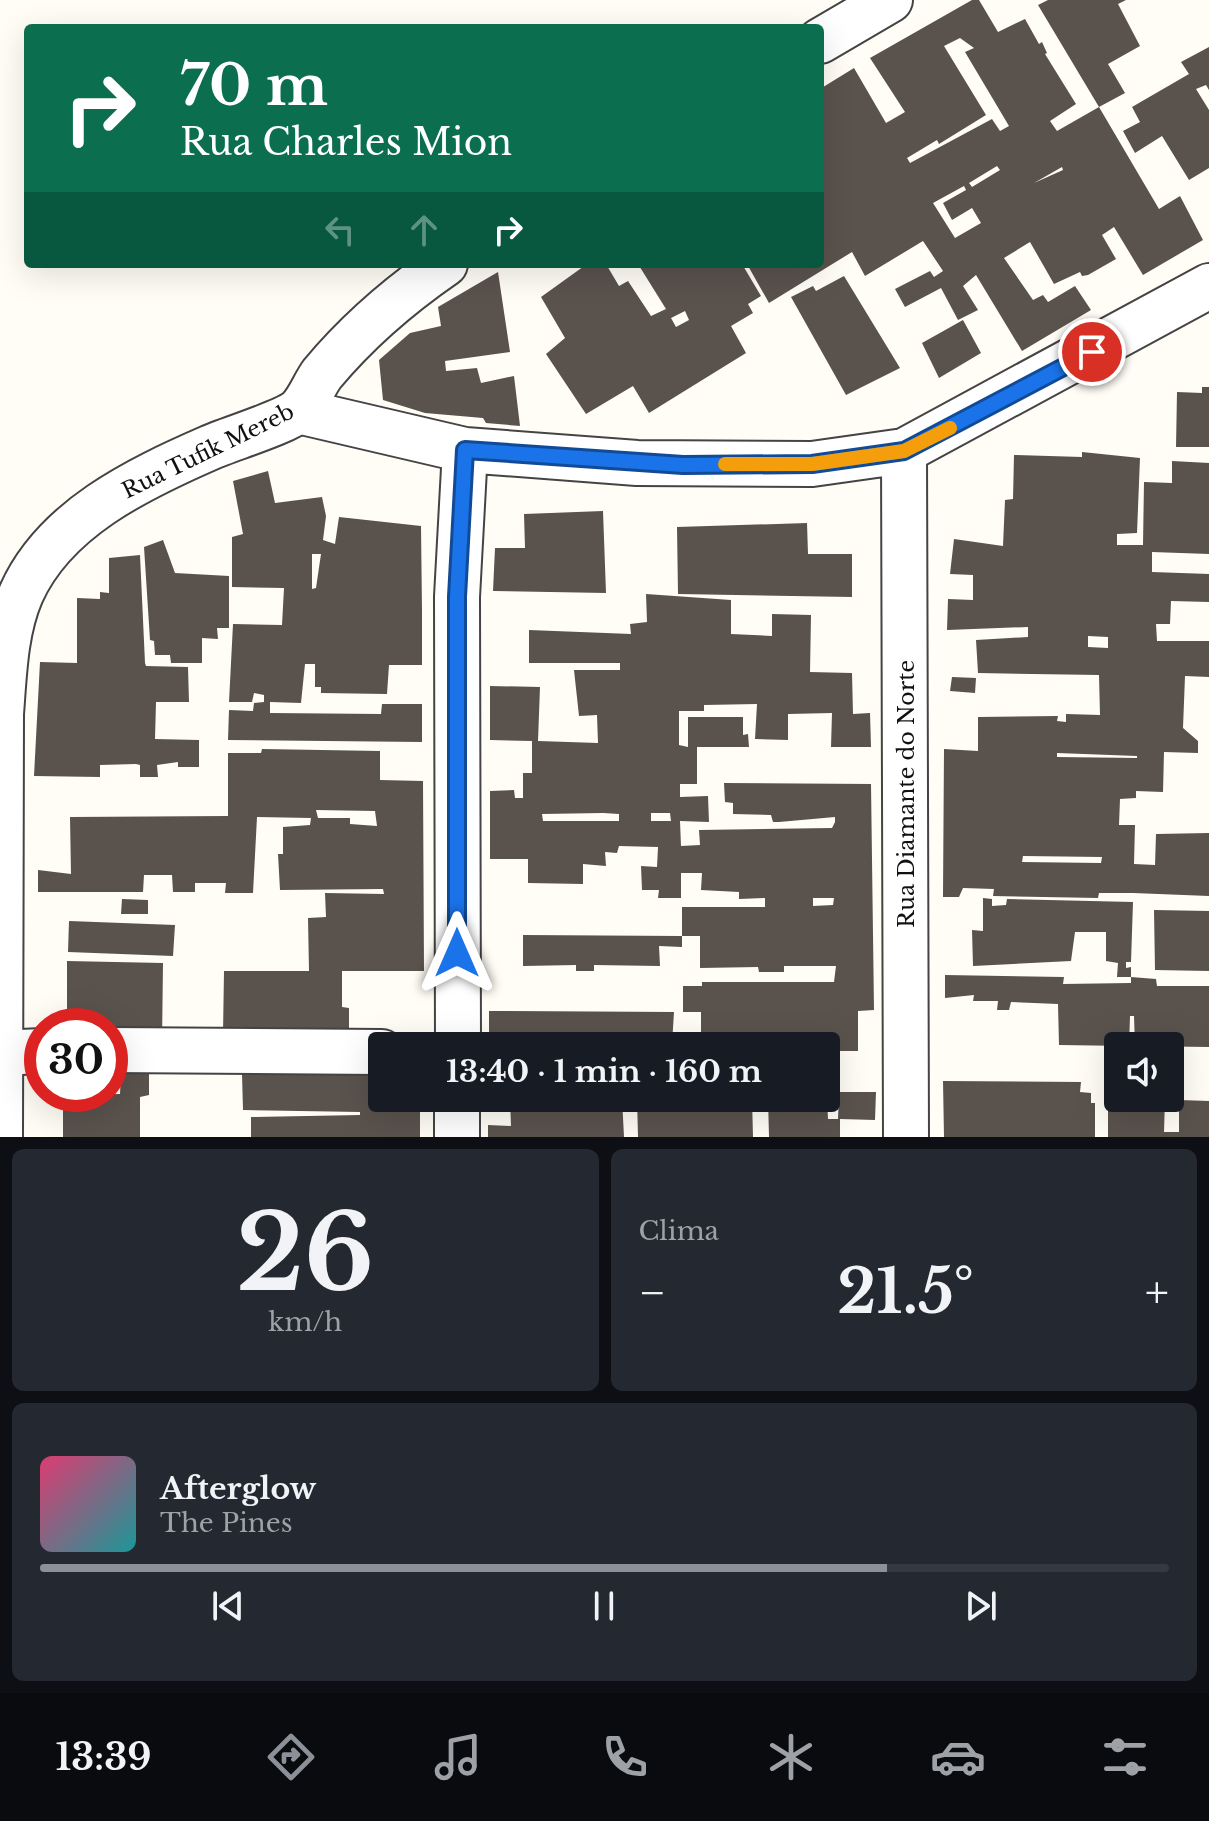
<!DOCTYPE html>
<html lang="pt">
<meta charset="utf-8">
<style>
:root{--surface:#171b24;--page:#242831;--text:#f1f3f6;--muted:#9ea1a6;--line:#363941;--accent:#8c9099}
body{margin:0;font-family:"Libre Baskerville",serif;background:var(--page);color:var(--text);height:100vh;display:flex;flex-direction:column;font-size:30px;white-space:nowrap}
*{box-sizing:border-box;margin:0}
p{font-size:26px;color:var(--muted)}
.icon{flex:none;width:44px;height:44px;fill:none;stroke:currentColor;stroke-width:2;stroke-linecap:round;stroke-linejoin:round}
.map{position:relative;height:1137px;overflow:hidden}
.drawer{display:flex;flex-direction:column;gap:12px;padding:12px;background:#0d0f14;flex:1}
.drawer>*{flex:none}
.hud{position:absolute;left:24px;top:24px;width:800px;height:244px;border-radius:8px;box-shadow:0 8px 32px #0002;background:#0b6e4f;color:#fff;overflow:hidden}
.fabs{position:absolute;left:1104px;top:1032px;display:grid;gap:16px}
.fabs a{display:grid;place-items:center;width:80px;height:80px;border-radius:8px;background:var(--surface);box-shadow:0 8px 32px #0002;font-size:40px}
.speed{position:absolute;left:24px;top:1008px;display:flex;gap:16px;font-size:40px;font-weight:700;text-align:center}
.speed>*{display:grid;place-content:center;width:104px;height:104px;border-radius:50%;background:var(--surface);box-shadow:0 8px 32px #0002;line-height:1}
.speed .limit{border:12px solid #d22;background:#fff;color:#111}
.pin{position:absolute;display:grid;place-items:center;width:68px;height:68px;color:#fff;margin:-34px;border:4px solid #fff;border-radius:50%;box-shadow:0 2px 8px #0007}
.me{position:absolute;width:88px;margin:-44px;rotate:0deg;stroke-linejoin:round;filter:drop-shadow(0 0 6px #0008)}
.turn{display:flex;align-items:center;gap:28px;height:168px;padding:0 24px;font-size:36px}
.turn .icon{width:104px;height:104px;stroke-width:2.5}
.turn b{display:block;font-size:56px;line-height:68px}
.lanes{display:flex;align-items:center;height:76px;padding:0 24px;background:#0003;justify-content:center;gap:40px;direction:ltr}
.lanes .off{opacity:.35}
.big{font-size:60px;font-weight:700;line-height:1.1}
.drawer .widget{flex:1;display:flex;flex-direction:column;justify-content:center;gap:12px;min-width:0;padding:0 28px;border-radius:12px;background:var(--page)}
.drawer .dial{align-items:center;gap:0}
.dial b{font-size:104px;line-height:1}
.song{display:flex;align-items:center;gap:24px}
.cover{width:96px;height:96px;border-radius:12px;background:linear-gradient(135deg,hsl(340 70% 55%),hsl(180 70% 35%))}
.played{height:8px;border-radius:4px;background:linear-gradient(90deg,var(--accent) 75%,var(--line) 75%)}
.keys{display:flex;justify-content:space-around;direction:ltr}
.heat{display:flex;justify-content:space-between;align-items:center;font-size:44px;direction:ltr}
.drawer .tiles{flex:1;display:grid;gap:12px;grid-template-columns:1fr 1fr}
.widget:last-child{grid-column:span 2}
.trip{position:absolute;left:368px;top:1032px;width:472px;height:80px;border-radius:8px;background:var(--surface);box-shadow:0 8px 32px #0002;font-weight:700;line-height:80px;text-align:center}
.dock{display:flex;height:128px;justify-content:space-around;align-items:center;background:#090b0e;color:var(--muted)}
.dock .icon{width:56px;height:56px}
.dock .selected{color:var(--accent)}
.dock b{font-size:36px;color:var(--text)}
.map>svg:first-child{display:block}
.building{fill:#5a524d;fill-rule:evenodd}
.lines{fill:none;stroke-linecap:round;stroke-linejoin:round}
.minor-casing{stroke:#444;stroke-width:48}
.minor{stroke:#fff;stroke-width:44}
.route-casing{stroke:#114b97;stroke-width:20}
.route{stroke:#1a73e8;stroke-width:14}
.slow{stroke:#f59e0b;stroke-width:14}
.labels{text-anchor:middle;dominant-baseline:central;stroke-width:8;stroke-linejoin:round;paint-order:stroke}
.street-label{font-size:22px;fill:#111;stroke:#fff}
</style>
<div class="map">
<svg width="1209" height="1137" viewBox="0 0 1209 1137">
<rect width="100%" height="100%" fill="#fffdf5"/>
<path class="building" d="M 972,0 L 979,0 L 998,32 L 1025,19 L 1039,44 L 1042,42 L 1047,53 L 1045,54 L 1076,104 L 1050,121 L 1057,131 L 1099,107 L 1159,209 L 1180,196 L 1203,240 L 1143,275 L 1114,227 L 1102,235 L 1116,259 L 1088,275 L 1082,276 L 1080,272 L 1054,284 L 1030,242 L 1004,258 L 1033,300 L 1043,295 L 1048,302 L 1075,286 L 1091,310 L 1022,351 L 976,275 L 963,286 L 978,310 L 958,320 L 941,288 L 905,307 L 895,289 L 930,271 L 934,277 L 943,271 L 923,241 L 865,276 L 852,252 L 769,303 L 747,264 L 820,264 L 820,89 L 854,68 L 886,123 L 905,112 L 870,58 ZM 960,38 L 974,48 L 965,52 L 1009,126 L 1000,131 L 992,119 L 910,163 L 907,158 L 937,140 L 939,144 L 986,115 L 944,46 ZM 997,166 L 1000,170 L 972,187 L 969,183 ZM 1062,167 L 1063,170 L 1034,183 ZM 964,186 L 966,190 L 943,203 L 952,220 L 972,208 L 981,223 L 955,238 L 933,203 Z
M 1048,0 L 1126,0 L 1118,4 L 1140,46 L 1108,64 L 1125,93 L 1099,107 L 1038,5 Z
M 1209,47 L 1209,90 L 1206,85 L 1196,89 L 1209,110 L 1209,168 L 1189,180 L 1162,136 L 1135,153 L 1123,131 L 1140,122 L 1132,107 L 1189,74 L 1181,62 Z
M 587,264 L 606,264 L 619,286 L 628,281 L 651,316 L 666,309 L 638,264 L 742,264 L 761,296 L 748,304 L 753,313 L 731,326 L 746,353 L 649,413 L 633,386 L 586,414 L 546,354 L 565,338 L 541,297 ZM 685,311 L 689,320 L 676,327 L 671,318 Z
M 498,272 L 510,352 L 445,361 L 446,371 L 477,368 L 481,383 L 514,376 L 520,426 L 486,423 L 483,418 L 425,413 L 383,400 L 379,360 L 410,333 L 441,326 L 438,307 Z
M 844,276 L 900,368 L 846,395 L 791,297 L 813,286 L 816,291 Z
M 963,320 L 981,353 L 939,378 L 922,343 Z
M 1202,387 L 1209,387 L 1209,447 L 1176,447 L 1177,392 L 1202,393 Z
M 1082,452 L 1140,458 L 1137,533 L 1117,534 L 1117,545 L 1143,545 L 1144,482 L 1172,483 L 1172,461 L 1209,463 L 1209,554 L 1152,552 L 1152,572 L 1209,574 L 1209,602 L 1171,601 L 1170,624 L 1156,624 L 1157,641 L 1209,641 L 1209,677 L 1185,676 L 1183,728 L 1198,741 L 1198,753 L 1164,752 L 1163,792 L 1136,791 L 1136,798 L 1120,799 L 1119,825 L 1135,825 L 1134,864 L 1155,865 L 1156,834 L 1209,833 L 1209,896 L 1133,893 L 1099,893 L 1098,898 L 993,896 L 994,889 L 963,888 L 959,897 L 943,897 L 944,749 L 978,751 L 978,717 L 1058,716 L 1057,721 L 1066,722 L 1066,714 L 1100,715 L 1099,675 L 978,673 L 976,640 L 1028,637 L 1028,627 L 947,630 L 948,599 L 973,600 L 973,575 L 950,574 L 954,539 L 1003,546 L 1005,500 L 1013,499 L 1014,455 L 1082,457 ZM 1088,636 L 1108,637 L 1108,648 L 1088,647 ZM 1057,753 L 1137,756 L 1137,758 L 1057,757 ZM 1023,856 L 1102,857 L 1101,863 L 1022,862 Z
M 268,471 L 275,503 L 322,497 L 326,516 L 323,540 L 335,544 L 339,517 L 421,526 L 422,611 L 422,665 L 389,665 L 387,694 L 321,693 L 321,687 L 315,687 L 315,664 L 305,664 L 301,703 L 270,702 L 270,713 L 381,714 L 382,704 L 422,704 L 422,742 L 228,740 L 229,710 L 253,711 L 254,703 L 264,702 L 264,695 L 254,693 L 252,702 L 229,702 L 233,624 L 282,625 L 284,588 L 232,587 L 232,537 L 243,534 L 233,481 ZM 312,554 L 321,554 L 316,588 L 312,589 Z
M 603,511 L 606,593 L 493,591 L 495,548 L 525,548 L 524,514 Z
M 807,523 L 808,554 L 852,554 L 852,597 L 678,594 L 677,527 Z
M 163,540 L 175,573 L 229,576 L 229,628 L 217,628 L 218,639 L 202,638 L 202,663 L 171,663 L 170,655 L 155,655 L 154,641 L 150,640 L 144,547 Z
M 140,555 L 145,663 L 146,666 L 188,667 L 189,702 L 156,702 L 155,739 L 199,740 L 199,767 L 178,767 L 178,762 L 157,765 L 158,777 L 140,777 L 140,765 L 136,764 L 100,765 L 100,777 L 34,776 L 40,662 L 77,663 L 77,598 L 100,599 L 100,592 L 109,593 L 109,558 Z
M 646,594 L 731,600 L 731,634 L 772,636 L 772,614 L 811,615 L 810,672 L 852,673 L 853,714 L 870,713 L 871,747 L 831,747 L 832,713 L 788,714 L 788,740 L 755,739 L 757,704 L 704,705 L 704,711 L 679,711 L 679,745 L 688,747 L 688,717 L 743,717 L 743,735 L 748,734 L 749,747 L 697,747 L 697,784 L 680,784 L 680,797 L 708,796 L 709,822 L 680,821 L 681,846 L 700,845 L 699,830 L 832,828 L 835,822 L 835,817 L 779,822 L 773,822 L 771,815 L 733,814 L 733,803 L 725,802 L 724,783 L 871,784 L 874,1010 L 858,1011 L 858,1051 L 826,1051 L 826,1046 L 701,1043 L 701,1012 L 683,1012 L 683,986 L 702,986 L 702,982 L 834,982 L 836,966 L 784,966 L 784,972 L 759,972 L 758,967 L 700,968 L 700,936 L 682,936 L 682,907 L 765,907 L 765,898 L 739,899 L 739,892 L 701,890 L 702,873 L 681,873 L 681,898 L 658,898 L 659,890 L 642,890 L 641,866 L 657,867 L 658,847 L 619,846 L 617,853 L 605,852 L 606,866 L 583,864 L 583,884 L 528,883 L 528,859 L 490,859 L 490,791 L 514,790 L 515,798 L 523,798 L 523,773 L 532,773 L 532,741 L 490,740 L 490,686 L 540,687 L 538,741 L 598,743 L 597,715 L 579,716 L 574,670 L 620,670 L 620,663 L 529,663 L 529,630 L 631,634 L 630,624 L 647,622 ZM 651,813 L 670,813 L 671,821 L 651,821 ZM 542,814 L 603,813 L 619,814 L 619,821 L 543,821 ZM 813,898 L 834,898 L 833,905 L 813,906 Z
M 952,677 L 976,678 L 975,693 L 950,691 Z
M 262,749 L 380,751 L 380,780 L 423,781 L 424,971 L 342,971 L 342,1007 L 349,1008 L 349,1044 L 223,1034 L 224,971 L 309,971 L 308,918 L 326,917 L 325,893 L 384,894 L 383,889 L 280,890 L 278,854 L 283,854 L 283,827 L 310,825 L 311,818 L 257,817 L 253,893 L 225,893 L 226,883 L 195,883 L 195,892 L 173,892 L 172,875 L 144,875 L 143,892 L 38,892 L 38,870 L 71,874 L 70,817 L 228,816 L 228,753 L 261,753 ZM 316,810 L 375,811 L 377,826 L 350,824 L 350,818 L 318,818 Z
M 983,898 L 992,899 L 992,906 L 1006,905 L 1007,899 L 1133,902 L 1131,962 L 1126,962 L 1126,968 L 1131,967 L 1131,977 L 1117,977 L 1118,963 L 1106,961 L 1106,932 L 1075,932 L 1071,961 L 973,966 L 972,930 L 983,931 Z
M 122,899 L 148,900 L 148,914 L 121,914 Z
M 1154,910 L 1209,911 L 1209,971 L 1155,970 Z
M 69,921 L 175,925 L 173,956 L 68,952 Z
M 523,935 L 682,936 L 682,947 L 659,946 L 660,966 L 594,965 L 594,971 L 576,971 L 576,965 L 523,966 Z
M 67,961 L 163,963 L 162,1043 L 110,1043 L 110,1026 L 67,1026 Z
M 945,975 L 1064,977 L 1063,984 L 1131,983 L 1131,977 L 1156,979 L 1157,986 L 1209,986 L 1209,1047 L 1135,1046 L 1134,1016 L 1130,1016 L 1129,1046 L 1059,1045 L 1058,1004 L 1011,1002 L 1009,1010 L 997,1010 L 998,1001 L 973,1001 L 974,995 L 945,998 Z
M 489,1011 L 674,1012 L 672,1044 L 551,1046 L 551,1040 L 532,1039 L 533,1046 L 489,1046 Z
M 382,1072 L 382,1098 L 420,1098 L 420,1137 L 251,1137 L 251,1117 L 360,1115 L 360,1112 L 243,1110 L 242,1074 Z
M 121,1074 L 149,1074 L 149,1095 L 140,1097 L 140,1137 L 63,1137 L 63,1100 L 74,1100 L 73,1095 L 120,1094 Z
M 943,1081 L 1081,1082 L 1080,1092 L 1091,1093 L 1091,1103 L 1095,1103 L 1095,1137 L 944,1137 Z
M 1108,1082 L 1118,1082 L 1118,1098 L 1165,1098 L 1164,1132 L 1179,1132 L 1179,1100 L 1209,1101 L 1209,1137 L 1108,1137 Z
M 839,1092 L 876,1092 L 875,1120 L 840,1119 L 840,1137 L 769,1137 L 768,1098 L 827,1098 L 828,1119 L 838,1119 Z
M 510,1098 L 622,1098 L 624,1137 L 488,1137 L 488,1125 L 511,1126 Z
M 637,1098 L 752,1098 L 753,1137 L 638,1137 Z"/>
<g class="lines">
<g class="minor-casing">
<path id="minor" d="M 820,41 L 890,0
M 298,411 L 465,450 L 637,463 L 812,464 L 904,451 L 1209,286
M 904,451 L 906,1137
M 458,1046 L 457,597 L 465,450
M 110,1050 L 382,1052
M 0,1053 L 42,1051
M 0,1137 L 1,714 C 4,675 5,631 21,594 C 54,519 138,479 209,448 C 229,439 286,422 299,410 C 309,400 314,385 322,374 C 357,332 400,295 445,264
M 457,1137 L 457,1098"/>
</g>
<use href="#minor" class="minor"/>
</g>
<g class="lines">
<g class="route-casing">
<path id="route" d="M 457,953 L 457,597 L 465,450 L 683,465 L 812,464 L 904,451 L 1092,352"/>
</g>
<use href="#route" class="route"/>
<path class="slow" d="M 725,464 L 812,464 L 904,451 L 950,428"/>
</g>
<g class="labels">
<g class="street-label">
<text transform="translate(208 451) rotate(-26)">Rua Tufik Mereb</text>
<text transform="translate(906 794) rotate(-90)">Rua Diamante do Norte</text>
</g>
</g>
</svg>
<div class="fabs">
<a><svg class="icon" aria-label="sound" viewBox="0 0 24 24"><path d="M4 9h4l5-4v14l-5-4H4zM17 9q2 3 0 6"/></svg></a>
</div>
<div class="speed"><div class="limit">30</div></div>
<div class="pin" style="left:1092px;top:352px;background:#d93025"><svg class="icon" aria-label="arrive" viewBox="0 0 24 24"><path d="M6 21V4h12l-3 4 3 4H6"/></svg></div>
<svg class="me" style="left:457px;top:953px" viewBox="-20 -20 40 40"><path d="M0-17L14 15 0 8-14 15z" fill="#1a73e8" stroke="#fff" stroke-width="4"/></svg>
<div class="trip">13:40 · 1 min · 160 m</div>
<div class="hud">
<div class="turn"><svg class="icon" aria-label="right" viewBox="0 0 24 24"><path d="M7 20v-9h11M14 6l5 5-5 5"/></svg><div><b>70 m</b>Rua Charles Mion</div></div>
<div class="lanes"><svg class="icon off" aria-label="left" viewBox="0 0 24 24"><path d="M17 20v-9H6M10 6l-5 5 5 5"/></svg><svg class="icon off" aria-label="ahead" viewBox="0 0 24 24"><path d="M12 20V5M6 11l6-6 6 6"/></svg><svg class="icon" aria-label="right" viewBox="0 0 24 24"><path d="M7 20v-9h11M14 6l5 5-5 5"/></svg></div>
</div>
</div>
<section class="drawer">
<div class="tiles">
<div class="widget dial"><b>26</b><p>km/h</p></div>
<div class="widget"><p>Clima</p>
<div class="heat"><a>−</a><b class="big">21.5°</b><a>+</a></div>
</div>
<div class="widget">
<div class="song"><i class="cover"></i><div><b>Afterglow</b><p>The Pines</p></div></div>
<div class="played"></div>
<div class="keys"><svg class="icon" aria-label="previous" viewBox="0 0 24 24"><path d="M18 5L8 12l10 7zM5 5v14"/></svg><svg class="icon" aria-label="pause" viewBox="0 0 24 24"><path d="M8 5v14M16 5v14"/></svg><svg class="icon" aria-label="next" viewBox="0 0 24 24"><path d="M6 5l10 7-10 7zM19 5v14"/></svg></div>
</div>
</div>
</section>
<nav class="dock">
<b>13:39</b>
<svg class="icon selected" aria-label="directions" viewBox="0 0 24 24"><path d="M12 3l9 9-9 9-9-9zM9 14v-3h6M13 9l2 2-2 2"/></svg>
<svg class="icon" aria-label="music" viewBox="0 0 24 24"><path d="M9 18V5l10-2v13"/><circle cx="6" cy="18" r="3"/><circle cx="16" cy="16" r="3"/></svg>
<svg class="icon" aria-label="phone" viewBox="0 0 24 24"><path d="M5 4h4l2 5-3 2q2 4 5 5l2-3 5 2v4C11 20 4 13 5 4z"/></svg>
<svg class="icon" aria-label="climate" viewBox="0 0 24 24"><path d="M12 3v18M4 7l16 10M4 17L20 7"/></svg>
<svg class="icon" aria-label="car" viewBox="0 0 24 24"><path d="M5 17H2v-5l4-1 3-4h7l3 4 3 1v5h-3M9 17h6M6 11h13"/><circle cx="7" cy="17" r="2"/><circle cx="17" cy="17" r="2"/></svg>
<svg class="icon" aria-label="filters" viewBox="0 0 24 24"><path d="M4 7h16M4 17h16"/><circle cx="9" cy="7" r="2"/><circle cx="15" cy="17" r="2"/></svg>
</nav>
